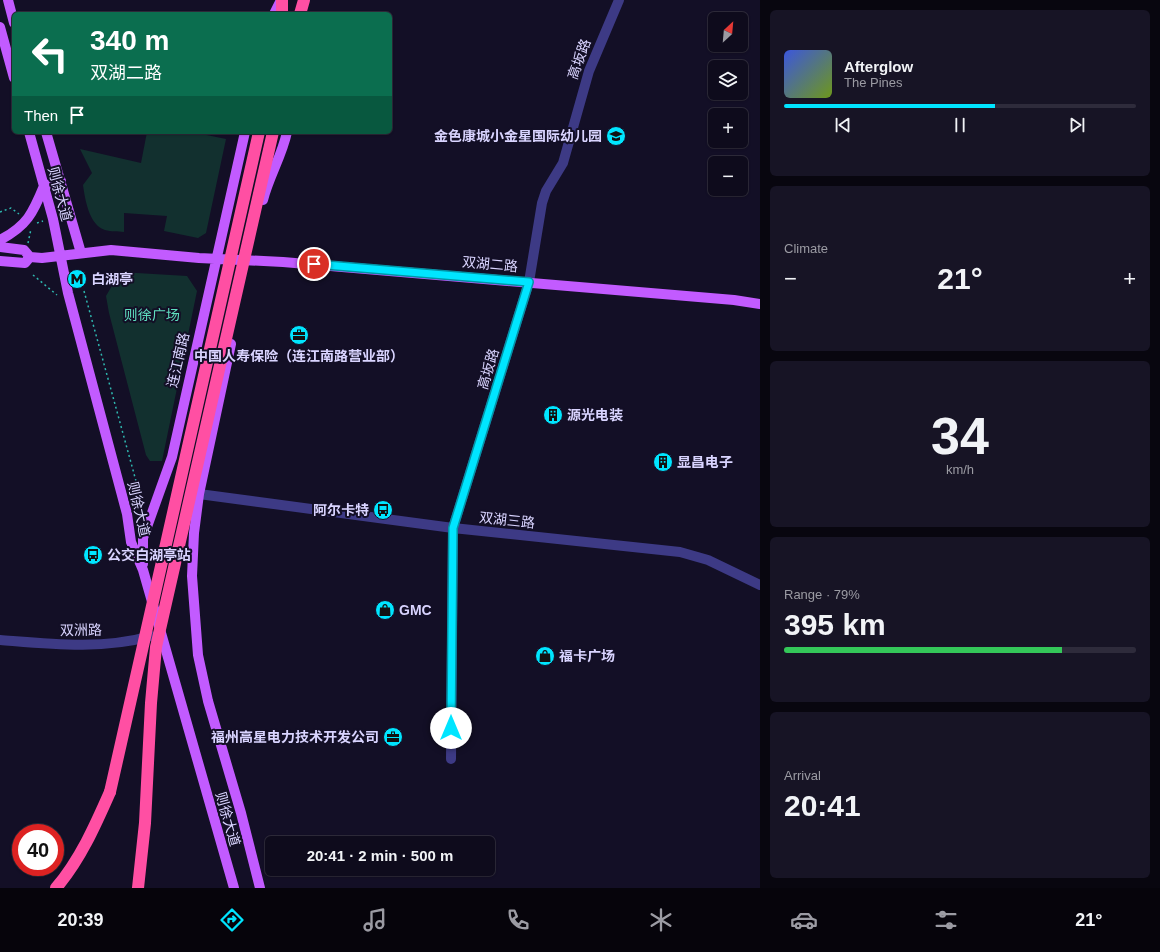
<!DOCTYPE html>
<meta charset="utf-8">
<style>
:root{--surface:#0e0b1c;--page:#171425;--text:#f1f3f6;--muted:#9b9ba3;--line:#2e2b3b;--accent:#00e5ff}
body{margin:0;font-family:Helvetica,"Noto Sans SC",sans-serif;background:var(--page);color:var(--text);height:100vh;display:flex;flex-direction:column;font-size:15px;white-space:nowrap}
*{box-sizing:border-box;margin:0}
p{font-size:13px;color:var(--muted)}
.icon{flex:none;width:22px;height:22px;fill:none;stroke:currentColor;stroke-width:2;stroke-linecap:round;stroke-linejoin:round}
.map{position:relative;flex:1;overflow:hidden}
.sheet{display:flex;flex-direction:column;gap:10px;padding:10px;background:#08060f;width:400px}
.sheet>*{flex:none}
.top-card{position:absolute;left:12px;top:12px;width:380px;height:122px;border-radius:6px;box-shadow:0 1px 3px #0004,0 0 0 1px var(--line);background:#0b6e4f;color:#fff;overflow:hidden}
.needle{width:26px;rotate:26deg}
.buttons{position:absolute;left:708px;top:12px;display:grid;gap:8px}
.buttons a{display:grid;place-items:center;width:40px;height:40px;border-radius:6px;background:var(--surface);box-shadow:0 1px 3px #0004,0 0 0 1px var(--line);font-size:20px}
.speed{position:absolute;left:12px;top:824px;display:flex;gap:8px;font-size:20px;font-weight:700;text-align:center}
.speed>*{display:grid;place-content:center;width:52px;height:52px;border-radius:50%;background:var(--surface);box-shadow:0 1px 3px #0004,0 0 0 1px var(--line);line-height:1}
.speed .limit{border:6px solid #d22;background:#fff;color:#111}
.pin{position:absolute;display:grid;place-items:center;width:34px;height:34px;color:#fff;margin:-17px;border:2px solid #fff;border-radius:50%;box-shadow:0 1px 4px #0007}
.me{position:absolute;width:44px;margin:-22px;rotate:0deg;stroke-linejoin:round;filter:drop-shadow(0 0 3px #0008)}
.turn{display:flex;align-items:center;gap:14px;height:84px;padding:0 12px;font-size:18px}
.turn .icon{width:52px;height:52px;stroke-width:2.5}
.turn b{display:block;font-size:28px;line-height:34px}
.then{display:flex;align-items:center;height:38px;padding:0 12px;background:#0003;gap:8px;font-size:15px}
.big{font-size:30px;font-weight:700;line-height:1.1}
.sheet .widget{flex:1;display:flex;flex-direction:column;justify-content:center;gap:6px;min-width:0;padding:0 14px;border-radius:6px;background:var(--page)}
.sheet .dial{align-items:center;gap:0}
.dial b{font-size:52px;line-height:1}
.song{display:flex;align-items:center;gap:12px}
.cover{width:48px;height:48px;border-radius:6px;background:linear-gradient(135deg,hsl(230 70% 55%),hsl(80 70% 35%))}
.played{height:4px;border-radius:2px;background:linear-gradient(90deg,var(--accent) 60%,var(--line) 60%)}
.keys{display:flex;justify-content:space-around;direction:ltr}
.heat{display:flex;justify-content:space-between;align-items:center;font-size:22px;direction:ltr}
.charge{height:6px;border-radius:3px;background:linear-gradient(90deg,#34c759 79%,var(--line) 0)}
.trip{position:absolute;left:265px;top:836px;width:230px;height:40px;border-radius:6px;background:var(--surface);box-shadow:0 1px 3px #0004,0 0 0 1px var(--line);font-weight:700;line-height:40px;text-align:center}
.dock{display:flex;height:64px;justify-content:space-around;align-items:center;background:#06040b;color:var(--muted)}
.dock .icon{width:28px;height:28px}
.dock .current{color:var(--accent)}
.dock b{font-size:18px;color:var(--text)}
main{display:flex;flex:1;min-height:0}
.map>svg:first-child{display:block}
.green{fill:#12302f}
.lines{fill:none;stroke-linecap:round;stroke-linejoin:round}
.path{stroke:#2fb8b0;stroke-width:1.5;stroke-dasharray:2 3;stroke-linecap:butt}
.minor{stroke:#3d3a85;stroke-width:10}
.major{stroke:#c25bff;stroke-width:10}
.highway{stroke:#ff4fa3;stroke-width:12}
.highway-bridge{stroke:#ff4fa3;stroke-width:12}
.route-casing{stroke:#0095a6;stroke-width:10}
.route{stroke:#00e5ff;stroke-width:7}
.labels{text-anchor:middle;dominant-baseline:central;stroke-width:4;stroke-linejoin:round;paint-order:stroke}
.street-label{font-size:14px;fill:#d9d4ff;stroke:#130f26}
.poi-label{font-size:14px;font-weight:bold;fill:#d9d4ff;stroke:#130f26;text-anchor:start}
.park-label{font-size:14px;fill:#5fe0c0;stroke:#130f26}
</style>
<main>
<div class="map">
<svg width="760" height="888" viewBox="0 0 760 888">
<rect width="100%" height="100%" fill="#130f26"/>
<path class="green" d="M 147,132 L 192,132 L 226,139 L 206,233 L 198,238 L 164,231 L 167,216 L 124,213 L 124,232 C 118,231 111,232 105,230 C 89,225 85,199 83,185 L 92,173 L 80,149 L 141,163 Z
M 120,272 L 187,276 L 197,291 L 162,461 L 150,461 L 146,455 L 109,313 L 106,296 Z"/>
<g class="lines">
<path class="path" d="M 0,212 L 11,208 L 19,214
M 37,223 L 43,221
M 28,243 L 31,229
M 33,275 L 57,295
M 84,291 L 139,492 L 140,503"/>
<path class="minor" d="M 199,494 L 453,528 L 680,552 L 708,560 L 760,585
M 0,640 C 50,644 102,650 151,636
M 451,759 L 453,528 L 529,282 L 542,203 L 546,191 L 563,163 L 589,71 L 619,0"/>
<path class="major" d="M 8,0 L 14,23
M 274,14 L 281,0
M 0,27 L 14,78
M 29,132 L 53,219 L 68,293 L 127,514 L 131,542 L 143,570 L 234,888
M 46,132 L 81,253
M 263,200 C 269,176 282,156 287,132
M 0,240 C 27,226 33,213 44,186 L 61,181
M 0,247 L 24,250 L 30,257 L 42,258 L 111,250 L 199,258 L 283,262 L 734,300 L 760,304
M 0,261 L 25,263 L 30,257
M 231,344 L 199,494 L 194,533 L 192,576 L 198,655 L 208,701 L 241,813 L 260,888
M 143,564 L 143,538 L 172,457 L 245,132"/>
<path class="highway" d="M 282,14 L 282,0
M 300,14 L 304,0
M 56,888 C 80,860 95,826 110,792"/>
<path class="highway-bridge" d="M 110,792 L 259,132
M 138,888 L 145,823 L 151,703 L 156,647 L 273,132"/>
</g>
<g class="lines">
<g class="route-casing">
<path id="route" d="M 314,264 L 529,282 L 453,528 L 451,728"/>
</g>
<use href="#route" class="route"/>
</g>
<defs>
<g id="school-disc" transform="scale(1)"><circle r="9.5" fill="#00e5ff" stroke="#130f26"/><path d="M0-5L7-2L0 1L-7-2ZM-4 1L0 2.5L4 1V4Q0 6-4 4Z" fill="#111"/></g>
<g id="metro-disc" transform="scale(1)"><circle r="9.5" fill="#00e5ff" stroke="#130f26"/><path d="M-5.5 5V-5H-3L0 0L3-5H5.5V5H3V-.5L0 4L-3-.5V5Z" fill="#111"/></g>
<g id="office-disc" transform="scale(1)"><circle r="9.5" fill="#00e5ff" stroke="#130f26"/><path d="M-6-3h4V-5.5h4V-3h4V5H-6ZM-1-4.5V-3h2v-1.5ZM-6 0V1H6V0Z" fill="#111"/></g>
<g id="building-disc" transform="scale(1)"><circle r="9.5" fill="#00e5ff" stroke="#130f26"/><path d="M-4-6H4V6H1V3H-1V6H-4ZM-2.5-4.3h1.7v1.8h-1.7ZM.8-4.3h1.7v1.8H.8ZM-2.5-1h1.7V.8h-1.7ZM.8-1h1.7V.8H.8Z" fill="#111"/></g>
<g id="bus-disc" transform="scale(1)"><circle r="9.5" fill="#00e5ff" stroke="#130f26"/><path d="M-5-6H5V4H4V6H2V4H-2V6H-4V4H-5ZM-3.5-4V0h7V-4ZM-3.5 1.2v1.5H-2V1.2ZM2 1.2v1.5H3.5V1.2Z" fill="#111"/></g>
<g id="shop-disc" transform="scale(1)"><circle r="9.5" fill="#00e5ff" stroke="#130f26"/><path d="M-5-2.5h2.3a2.7 3.5 0 0 1 5.4 0H5L5.5 6h-11ZM-1.5-2.5h3a1.5 2.3 0 0 0-3 0Z" fill="#111"/></g>
</defs>
<g fill-rule="evenodd">
<use href="#school-disc" x="616" y="136"/>
<use href="#metro-disc" x="77" y="279"/>
<use href="#office-disc" x="299" y="335"/>
<use href="#building-disc" x="553" y="415"/>
<use href="#building-disc" x="663" y="462"/>
<use href="#bus-disc" x="383" y="510"/>
<use href="#bus-disc" x="93" y="555"/>
<use href="#shop-disc" x="385" y="610"/>
<use href="#shop-disc" x="545" y="656"/>
<use href="#office-disc" x="393" y="737"/>
</g>
<g class="labels">
<g class="street-label">
<text transform="translate(579 59) rotate(-70)">高坂路</text>
<text transform="translate(60 194) rotate(75)">则徐大道</text>
<text transform="translate(490 264) rotate(5)">双湖二路</text>
<text transform="translate(178 360) rotate(-77)">连江南路</text>
<text transform="translate(488 369) rotate(-73)">高坂路</text>
<text transform="translate(139 509) rotate(77)">则徐大道</text>
<text transform="translate(507 520) rotate(6)">双湖三路</text>
<text transform="translate(81 630) rotate(-1)">双洲路</text>
<text transform="translate(228 819) rotate(74)">则徐大道</text>
</g>
<g class="poi-label">
<text x="602" y="136" text-anchor="end">金色康城小金星国际幼儿园</text>
<text x="91" y="279">白湖亭</text>
<text x="299" y="356" text-anchor="middle">中国人寿保险（连江南路营业部）</text>
<text x="567" y="415">源光电装</text>
<text x="677" y="462">显昌电子</text>
<text x="369" y="510" text-anchor="end">阿尔卡特</text>
<text x="107" y="555">公交白湖亭站</text>
<text x="399" y="610">GMC</text>
<text x="559" y="656">福卡广场</text>
<text x="379" y="737" text-anchor="end">福州高星电力技术开发公司</text>
</g>
<g class="park-label">
<text x="152" y="315">则徐广场</text>
</g>
</g>
</svg>
<div class="buttons">
<a><svg class="needle" viewBox="-14 -14 28 28"><path d="M0-13l5 13h-10z" fill="#e53935"/><path d="M0 13l5-13h-10z" fill="#9b9ba3"/></svg></a>
<a><svg class="icon" aria-label="layers" viewBox="0 0 24 24"><path d="M12 4l9 5-9 5-9-5zM3 14l9 5 9-5"/></svg></a>
<a>+</a>
<a>−</a>
</div>
<div class="speed"><div class="limit">40</div></div>
<div class="pin" style="left:314px;top:264px;background:#d93025"><svg class="icon" aria-label="arrive" viewBox="0 0 24 24"><path d="M6 21V4h12l-3 4 3 4H6"/></svg></div>
<svg class="me" style="left:451px;top:728px" viewBox="-20 -20 40 40"><circle r="19" fill="#fff"/><path d="M0-13L10 11 0 6-10 11z" fill="#00e5ff"/></svg>
<div class="trip">20:41 · 2 min · 500 m</div>
<div class="top-card">
<div class="turn"><svg class="icon" aria-label="left" viewBox="0 0 24 24"><path d="M17 20v-9H6M10 6l-5 5 5 5"/></svg><div><b>340 m</b>双湖二路</div></div>
<div class="then">Then<svg class="icon" aria-label="arrive" viewBox="0 0 24 24"><path d="M6 21V4h12l-3 4 3 4H6"/></svg></div>
</div>
</div>
<section class="sheet">
<div class="widget">
<div class="song"><i class="cover"></i><div><b>Afterglow</b><p>The Pines</p></div></div>
<div class="played"></div>
<div class="keys"><svg class="icon" aria-label="previous" viewBox="0 0 24 24"><path d="M18 5L8 12l10 7zM5 5v14"/></svg><svg class="icon" aria-label="pause" viewBox="0 0 24 24"><path d="M8 5v14M16 5v14"/></svg><svg class="icon" aria-label="next" viewBox="0 0 24 24"><path d="M6 5l10 7-10 7zM19 5v14"/></svg></div>
</div>
<div class="widget"><p>Climate</p>
<div class="heat"><a>−</a><b class="big">21°</b><a>+</a></div>
</div>
<div class="widget dial"><b>34</b><p>km/h</p></div>
<div class="widget"><p>Range · 79%</p><b class="big">395 km</b><div class="charge"></div></div>
<div class="widget"><p>Arrival</p><b class="big">20:41</b></div>
</section>
</main>
<nav class="dock">
<b>20:39</b>
<svg class="icon current" aria-label="directions" viewBox="0 0 24 24"><path d="M12 3l9 9-9 9-9-9zM9 14v-3h6M13 9l2 2-2 2"/></svg>
<svg class="icon" aria-label="music" viewBox="0 0 24 24"><path d="M9 18V5l10-2v13"/><circle cx="6" cy="18" r="3"/><circle cx="16" cy="16" r="3"/></svg>
<svg class="icon" aria-label="phone" viewBox="0 0 24 24"><path d="M5 4h4l2 5-3 2q2 4 5 5l2-3 5 2v4C11 20 4 13 5 4z"/></svg>
<svg class="icon" aria-label="climate" viewBox="0 0 24 24"><path d="M12 3v18M4 7l16 10M4 17L20 7"/></svg>
<svg class="icon" aria-label="car" viewBox="0 0 24 24"><path d="M5 17H2v-5l4-1 3-4h7l3 4 3 1v5h-3M9 17h6M6 11h13"/><circle cx="7" cy="17" r="2"/><circle cx="17" cy="17" r="2"/></svg>
<svg class="icon" aria-label="filters" viewBox="0 0 24 24"><path d="M4 7h16M4 17h16"/><circle cx="9" cy="7" r="2"/><circle cx="15" cy="17" r="2"/></svg>
<b>21°</b>
</nav>
